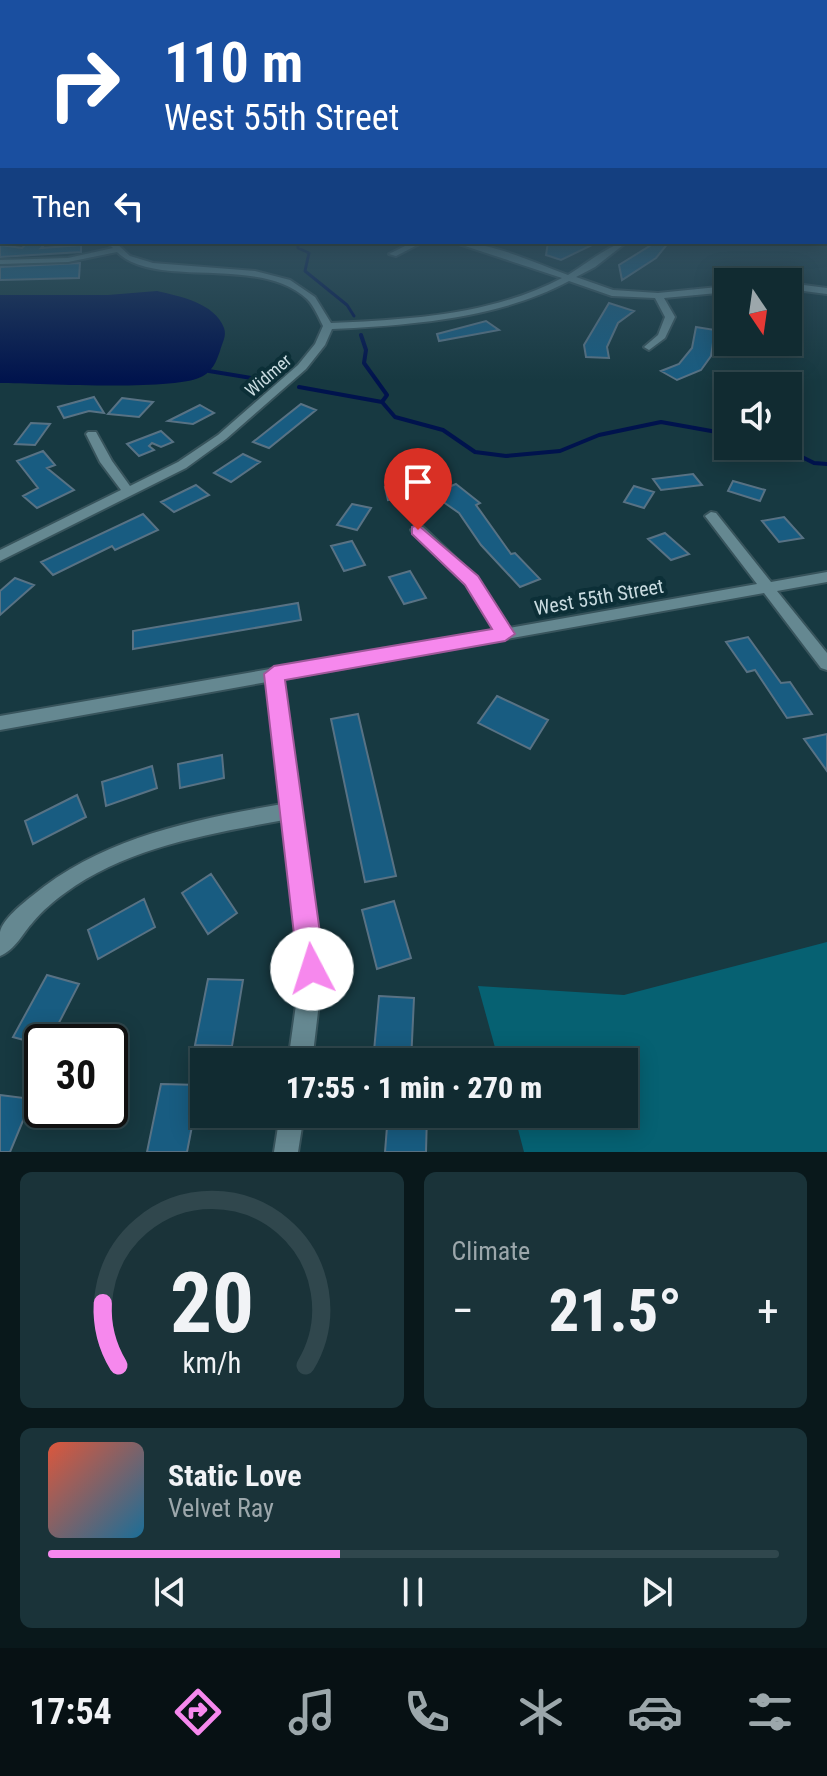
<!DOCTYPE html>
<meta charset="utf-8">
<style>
:root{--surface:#112b31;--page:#1a3339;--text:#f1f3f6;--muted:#9ca7ab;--line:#30474d;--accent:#f688ed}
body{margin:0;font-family:"Roboto Condensed",sans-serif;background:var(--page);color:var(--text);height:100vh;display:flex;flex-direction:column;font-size:30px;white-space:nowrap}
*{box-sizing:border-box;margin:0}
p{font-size:26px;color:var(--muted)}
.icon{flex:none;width:44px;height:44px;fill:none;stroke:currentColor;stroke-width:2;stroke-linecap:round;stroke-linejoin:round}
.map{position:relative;height:1152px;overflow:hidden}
.sheet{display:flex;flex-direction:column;gap:20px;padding:20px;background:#09181b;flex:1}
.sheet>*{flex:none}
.hud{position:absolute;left:0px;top:0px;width:828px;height:244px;box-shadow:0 4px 20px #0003,0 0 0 2px var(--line);background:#1a4fa0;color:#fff;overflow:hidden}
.needle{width:52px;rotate:167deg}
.buttons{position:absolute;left:714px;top:268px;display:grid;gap:16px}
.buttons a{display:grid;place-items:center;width:88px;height:88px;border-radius:0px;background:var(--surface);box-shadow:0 4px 20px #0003,0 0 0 2px var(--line);font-size:40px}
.speed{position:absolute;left:24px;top:1024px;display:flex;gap:16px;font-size:40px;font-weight:700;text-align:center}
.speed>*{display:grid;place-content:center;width:104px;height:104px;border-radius:50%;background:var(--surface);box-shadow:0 4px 20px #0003,0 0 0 2px var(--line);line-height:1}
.speed .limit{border:4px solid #111;border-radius:12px;background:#fff;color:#111}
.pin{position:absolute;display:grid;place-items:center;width:68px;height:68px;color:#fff;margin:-82px -34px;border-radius:50% 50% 50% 0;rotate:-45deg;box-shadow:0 0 8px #0007}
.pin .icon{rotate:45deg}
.me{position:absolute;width:88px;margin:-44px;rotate:355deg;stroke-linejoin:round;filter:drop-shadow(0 0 6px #0008)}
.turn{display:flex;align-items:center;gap:28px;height:168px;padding:0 32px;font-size:36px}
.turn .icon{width:104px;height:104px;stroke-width:2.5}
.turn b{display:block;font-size:56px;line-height:68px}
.then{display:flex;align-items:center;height:76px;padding:0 32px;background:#0003;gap:16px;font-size:30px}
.big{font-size:60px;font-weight:800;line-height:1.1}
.sheet .tile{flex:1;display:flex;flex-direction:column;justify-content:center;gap:12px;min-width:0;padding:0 28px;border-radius:12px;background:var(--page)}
.sheet .dial{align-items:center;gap:0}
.dial svg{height:208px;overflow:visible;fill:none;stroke:var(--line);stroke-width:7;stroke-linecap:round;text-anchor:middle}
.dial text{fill:var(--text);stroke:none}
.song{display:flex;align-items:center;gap:24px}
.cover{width:96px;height:96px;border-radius:12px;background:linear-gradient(135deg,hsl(10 70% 55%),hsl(200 70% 35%))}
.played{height:8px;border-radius:4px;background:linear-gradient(90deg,var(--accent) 40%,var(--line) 40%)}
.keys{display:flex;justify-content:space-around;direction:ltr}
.heat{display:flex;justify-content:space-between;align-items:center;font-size:44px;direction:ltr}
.sheet .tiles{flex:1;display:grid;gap:20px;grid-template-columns:1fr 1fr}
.tile:last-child{grid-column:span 2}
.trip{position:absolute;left:190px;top:1048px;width:448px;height:80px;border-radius:0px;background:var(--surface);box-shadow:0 4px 20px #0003,0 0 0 2px var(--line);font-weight:800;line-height:80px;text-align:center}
.tabs{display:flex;height:128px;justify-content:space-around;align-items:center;background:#071114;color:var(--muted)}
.tabs .icon{width:56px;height:56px}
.tabs .current{color:var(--accent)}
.tabs b{font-size:36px;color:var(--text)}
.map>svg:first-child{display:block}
.green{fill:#066172}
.water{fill:#00134d}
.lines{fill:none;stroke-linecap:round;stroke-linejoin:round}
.stream-far1{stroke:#00134d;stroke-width:3}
.stream{stroke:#00134d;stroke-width:4}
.building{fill:#185c81;stroke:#587284;stroke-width:2}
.street-casing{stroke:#38545c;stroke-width:4}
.street{fill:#658891;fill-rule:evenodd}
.route{fill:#f688ed;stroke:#a0589a;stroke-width:2}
.labels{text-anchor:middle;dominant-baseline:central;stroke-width:8;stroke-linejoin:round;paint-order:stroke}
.far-street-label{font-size:18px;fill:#c9dbe0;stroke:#0c2f37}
.street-label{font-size:20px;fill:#c9dbe0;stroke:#0c2f37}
</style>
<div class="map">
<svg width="827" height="1152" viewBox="0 0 827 1152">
<rect width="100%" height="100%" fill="#173941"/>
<path class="green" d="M 827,942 L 827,1152 L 524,1152 L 514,1114 L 624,1114 L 624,1062 L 499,1062 L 478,986 L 624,995 Z"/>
<path class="water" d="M 157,291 C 179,296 215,303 224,328 C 227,336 222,343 220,351 C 216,362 213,370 203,376 C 177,392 38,383 0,383 L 0,295 L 108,295 Z"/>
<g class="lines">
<path class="stream-far1" d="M 298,242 L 298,248 L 309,253 L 305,271 L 347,305 L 354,316"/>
<path class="stream" d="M 361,335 L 366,350 L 364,363 L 387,395 L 382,402
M 209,371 L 269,381
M 299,387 L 382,402 L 395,417 L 443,430 L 475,452 L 506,456 L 560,451 L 599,435 L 661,422 L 728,434
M 780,446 L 814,463 L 827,464"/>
</g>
<path class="building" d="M 548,242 L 598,242 L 561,260 L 546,255 Z
M 656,242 L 669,242 L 656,258 L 622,280 L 619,265 Z
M 26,244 L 45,244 L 41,248 L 81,245 L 81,252 L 0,257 L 0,245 L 22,248 Z
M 80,263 L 79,278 L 0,280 L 0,267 Z
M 609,303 L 634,311 L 618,323 L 607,347 L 609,358 L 586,357 L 584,345 Z
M 486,321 L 499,330 L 439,341 L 437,334 Z
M 696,327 L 715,330 L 711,356 L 701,370 L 677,380 L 661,371 L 679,364 L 692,348 Z
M 94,397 L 104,413 L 89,411 L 64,418 L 58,407 Z
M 122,398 L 153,402 L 139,417 L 108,414 Z
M 301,404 L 316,410 L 269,448 L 253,442 Z
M 200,405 L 214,413 L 193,424 L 168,421 Z
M 31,423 L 50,424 L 35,445 L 15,444 Z
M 161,431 L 173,442 L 161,447 L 152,443 L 149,446 L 154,450 L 139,456 L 127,444 Z
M 43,451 L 55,465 L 47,468 L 74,490 L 37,508 L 23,496 L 38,488 L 17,461 Z
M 243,454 L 260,462 L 231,482 L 214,473 Z
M 693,474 L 702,485 L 661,490 L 653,479 Z
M 733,481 L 765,490 L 760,501 L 728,491 Z
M 415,483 L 420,495 L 388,500 L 385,487 Z
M 456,484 L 480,503 L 476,505 L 511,554 L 515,553 L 540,579 L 520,587 L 481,545 L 459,513 L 432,494 Z
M 196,485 L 209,495 L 174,512 L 161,502 Z
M 634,486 L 654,492 L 644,508 L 624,502 Z
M 352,504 L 371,508 L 357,530 L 337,525 Z
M 143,514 L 158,530 L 115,550 L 112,546 L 53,575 L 41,562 Z
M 784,517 L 803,538 L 779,542 L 762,521 Z
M 665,533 L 689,554 L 671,560 L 648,539 Z
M 352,541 L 365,565 L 344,571 L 331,546 Z
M 410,571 L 426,598 L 404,604 L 389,577 Z
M 15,578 L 34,585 L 0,615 L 0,591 Z
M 298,603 L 301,620 L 133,649 L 133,631 Z
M 748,637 L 781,683 L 790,682 L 812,714 L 787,718 L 755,670 L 747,672 L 726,642 Z
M 497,696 L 548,720 L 530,749 L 478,723 Z
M 358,714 L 396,876 L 365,882 L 331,719 Z
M 827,734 L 827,771 L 804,739 Z
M 222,755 L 224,778 L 180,788 L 178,764 Z
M 152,766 L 157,788 L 106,806 L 102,782 Z
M 77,795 L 86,817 L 33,844 L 25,821 Z
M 211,874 L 237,913 L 208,934 L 182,893 Z
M 144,899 L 155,927 L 98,959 L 88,930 Z
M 394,901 L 411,958 L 377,969 L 362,910 Z
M 47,975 L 79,984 L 49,1042 L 42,1045 L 13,1037 Z
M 208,979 L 243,980 L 232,1046 L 195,1045 Z
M 379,996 L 414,998 L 411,1062 L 373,1062 Z
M 161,1084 L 200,1085 L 187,1152 L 147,1152 Z
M 0,1095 L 32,1099 L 10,1152 L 0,1152 Z
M 388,1114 L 427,1114 L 426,1152 L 385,1152 Z"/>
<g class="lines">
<g class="street-casing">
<path id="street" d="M 107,242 L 115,242 L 130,256 L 153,263 L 255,271 L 290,280 L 315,297 L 331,323 C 408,320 492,315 562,278 L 453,242 C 492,242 532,262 568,275 C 583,266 613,242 627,242 L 595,267 L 576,277 L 613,290 L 658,293 L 728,286 L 728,292 L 664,298 L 675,317 L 665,338 L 649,350 L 644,347 L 658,335 L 665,317 L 655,298 L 612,296 L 569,281 C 498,319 411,325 332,329 L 325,345 L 306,369 L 226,439 L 186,468 L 0,561 L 0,550 L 121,490 L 100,462 L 86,434 L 88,432 L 96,432 L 112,461 L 130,486 L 178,462 L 218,435 L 298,365 L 315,344 L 323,326 C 319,318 314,306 307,299 C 259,254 155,290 117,252 L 68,262 L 0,264 L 0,260 L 68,258 L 113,248 Z
M 413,242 L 423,242 L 396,256 L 389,254 Z
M 788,283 L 827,288 L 827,294 L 788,289 Z
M 711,512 L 716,513 L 771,582 L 827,572 L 827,582 L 777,591 L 827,653 L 827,670 L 821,668 L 764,593 L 283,679 L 323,969 L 312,1062 L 288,1062 L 301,969 L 284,820 C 209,834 127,847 65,893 C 54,901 42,911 33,922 C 23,933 15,950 0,956 C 0,949 0,939 0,932 C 3,919 22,904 32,896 C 103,837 193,820 282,804 L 267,682 L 0,730 L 0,716 L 495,630 L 467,584 L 413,533 L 411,530 L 418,526 L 423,527 L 477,578 L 509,628 L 757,584 L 705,516 Z
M 280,1114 L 304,1114 L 298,1152 L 274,1152 Z"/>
</g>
<use href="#street" class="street"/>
</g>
<linearGradient id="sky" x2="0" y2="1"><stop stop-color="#0d1f24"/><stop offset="0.58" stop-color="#365465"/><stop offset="1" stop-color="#365465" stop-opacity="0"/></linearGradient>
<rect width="827" height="381" fill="url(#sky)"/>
<path class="route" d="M 418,525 L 478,576 L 515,634 L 505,641 L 285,680 L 325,969 L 321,979 L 312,983 L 302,979 L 298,969 L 264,674 L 274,666 L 492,629 L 465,585 L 412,534 L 412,527 Z"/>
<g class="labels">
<g class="far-street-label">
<text transform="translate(268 375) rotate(-41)">Widmer</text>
</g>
<g class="street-label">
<text transform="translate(599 597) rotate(-10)">West 55th Street</text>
</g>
</g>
</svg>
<div class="buttons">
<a><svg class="needle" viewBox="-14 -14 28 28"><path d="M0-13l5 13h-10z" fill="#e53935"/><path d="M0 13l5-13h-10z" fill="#9ca7ab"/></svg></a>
<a><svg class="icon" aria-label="sound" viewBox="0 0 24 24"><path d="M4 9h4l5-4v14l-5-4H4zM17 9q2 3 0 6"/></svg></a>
</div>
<div class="speed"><div class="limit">30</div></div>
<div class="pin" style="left:418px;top:530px;background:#d93025"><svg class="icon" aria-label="arrive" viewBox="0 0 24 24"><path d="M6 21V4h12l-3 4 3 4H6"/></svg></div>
<svg class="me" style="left:312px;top:969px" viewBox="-20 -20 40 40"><circle r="19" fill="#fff"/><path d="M0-13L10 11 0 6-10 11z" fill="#f688ed"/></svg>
<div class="trip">17:55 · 1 min · 270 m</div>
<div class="hud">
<div class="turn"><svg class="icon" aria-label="right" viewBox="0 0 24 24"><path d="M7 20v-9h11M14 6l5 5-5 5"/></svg><div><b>110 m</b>West 55th Street</div></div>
<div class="then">Then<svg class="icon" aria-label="left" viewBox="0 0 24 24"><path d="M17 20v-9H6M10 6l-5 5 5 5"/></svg></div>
</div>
</div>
<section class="sheet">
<div class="tiles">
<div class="tile dial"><svg viewBox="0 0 100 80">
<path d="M14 69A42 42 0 1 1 86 69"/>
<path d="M14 69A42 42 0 0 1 8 45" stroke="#f688ed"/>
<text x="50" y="56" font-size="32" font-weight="700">20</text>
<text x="50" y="72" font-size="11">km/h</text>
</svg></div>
<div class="tile"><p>Climate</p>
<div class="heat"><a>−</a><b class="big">21.5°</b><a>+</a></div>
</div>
<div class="tile">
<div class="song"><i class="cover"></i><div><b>Static Love</b><p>Velvet Ray</p></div></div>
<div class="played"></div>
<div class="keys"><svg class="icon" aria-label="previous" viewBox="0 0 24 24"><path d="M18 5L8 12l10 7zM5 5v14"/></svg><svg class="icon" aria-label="pause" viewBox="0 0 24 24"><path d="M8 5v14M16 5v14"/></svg><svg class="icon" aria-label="next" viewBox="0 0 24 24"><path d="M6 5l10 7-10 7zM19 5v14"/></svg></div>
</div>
</div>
</section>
<nav class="tabs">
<b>17:54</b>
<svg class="icon current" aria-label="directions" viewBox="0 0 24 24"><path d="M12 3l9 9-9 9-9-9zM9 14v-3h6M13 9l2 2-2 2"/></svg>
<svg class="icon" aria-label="music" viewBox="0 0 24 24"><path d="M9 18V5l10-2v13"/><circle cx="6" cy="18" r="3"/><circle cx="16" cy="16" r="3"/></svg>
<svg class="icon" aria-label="phone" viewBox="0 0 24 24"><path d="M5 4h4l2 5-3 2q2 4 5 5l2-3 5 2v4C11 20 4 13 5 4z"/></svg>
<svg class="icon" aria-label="climate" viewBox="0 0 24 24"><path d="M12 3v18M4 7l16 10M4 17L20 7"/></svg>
<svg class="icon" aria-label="car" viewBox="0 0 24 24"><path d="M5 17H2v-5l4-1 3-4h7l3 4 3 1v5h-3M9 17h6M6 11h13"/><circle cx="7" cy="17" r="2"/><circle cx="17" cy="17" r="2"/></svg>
<svg class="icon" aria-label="filters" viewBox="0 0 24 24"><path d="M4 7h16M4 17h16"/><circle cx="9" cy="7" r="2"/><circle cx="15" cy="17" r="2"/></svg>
</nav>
